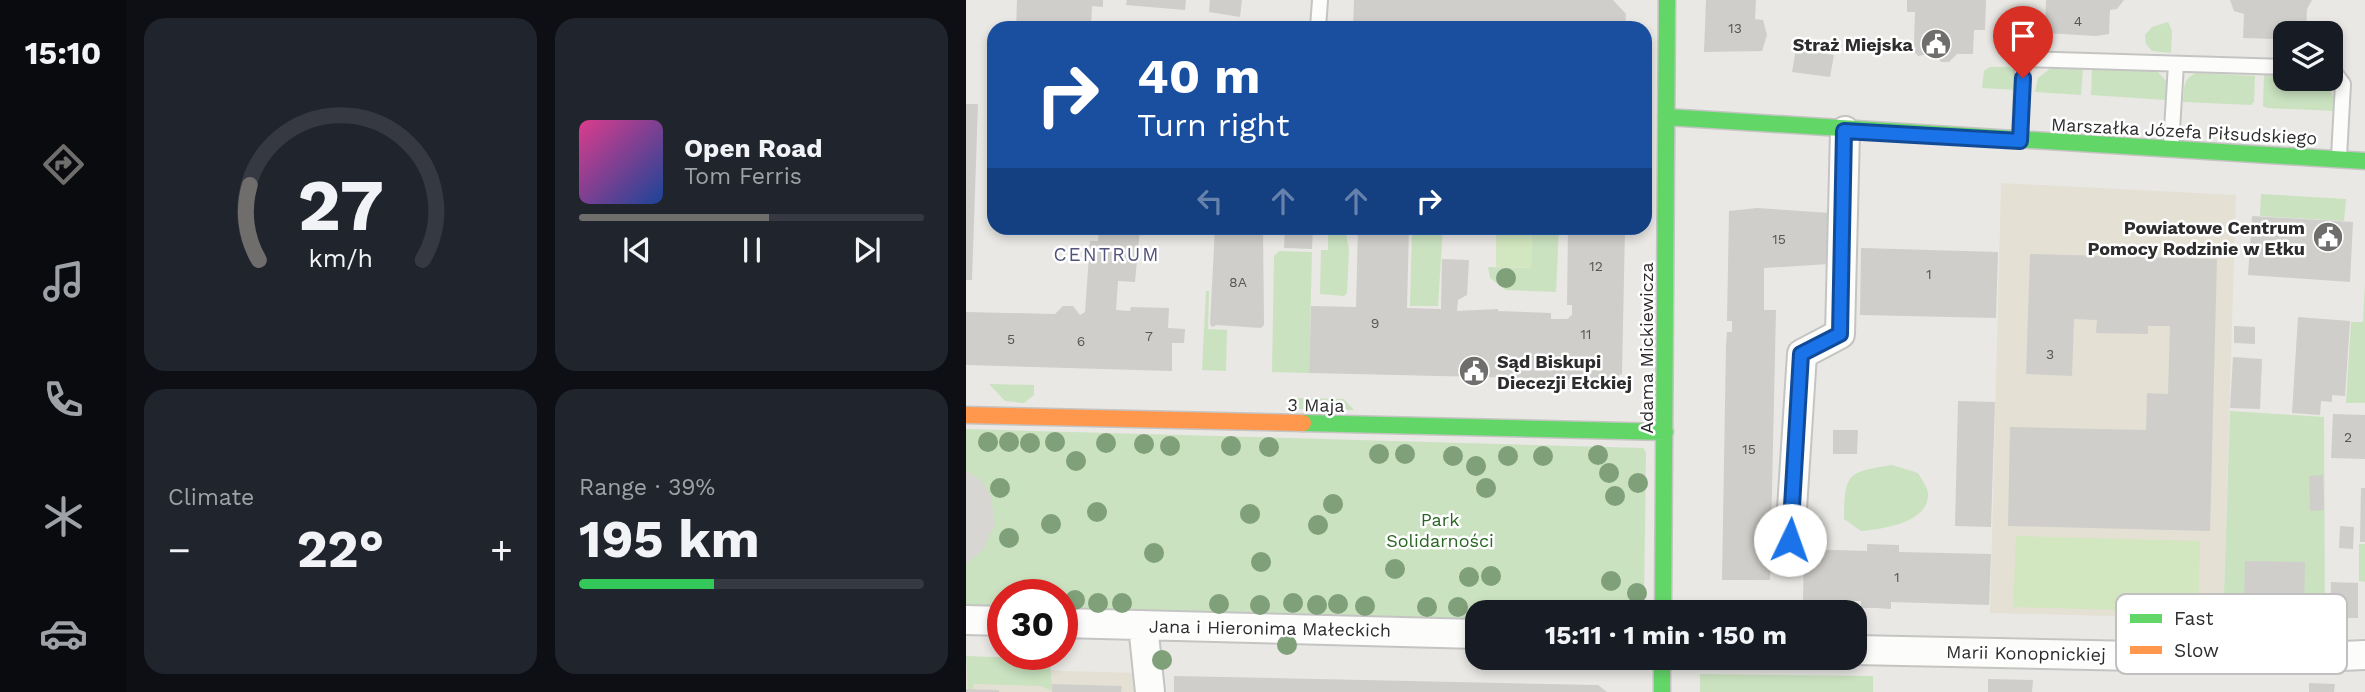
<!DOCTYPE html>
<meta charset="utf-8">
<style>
:root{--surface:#171b24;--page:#20242c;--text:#f1f3f6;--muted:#9ea1a6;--line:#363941;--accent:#6f6e6d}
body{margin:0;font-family:"Work Sans",sans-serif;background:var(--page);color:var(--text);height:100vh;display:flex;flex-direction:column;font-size:26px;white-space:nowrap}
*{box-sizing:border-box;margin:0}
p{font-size:23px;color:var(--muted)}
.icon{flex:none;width:38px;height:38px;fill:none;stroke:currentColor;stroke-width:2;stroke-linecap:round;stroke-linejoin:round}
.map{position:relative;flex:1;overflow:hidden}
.side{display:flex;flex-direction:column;gap:18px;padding:18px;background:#0d0f14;width:840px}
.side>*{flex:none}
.banner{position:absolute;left:21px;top:21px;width:665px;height:214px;border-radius:21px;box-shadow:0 4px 10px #0003;background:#1a4fa0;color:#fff;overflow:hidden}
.buttons{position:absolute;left:1307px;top:21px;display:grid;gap:14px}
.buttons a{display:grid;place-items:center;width:70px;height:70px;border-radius:14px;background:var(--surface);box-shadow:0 4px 10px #0003;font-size:35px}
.speed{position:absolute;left:21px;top:579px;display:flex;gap:14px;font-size:35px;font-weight:700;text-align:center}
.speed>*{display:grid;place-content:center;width:91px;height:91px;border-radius:50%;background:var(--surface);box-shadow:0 4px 10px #0003;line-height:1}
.speed .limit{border:10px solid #d22;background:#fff;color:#111}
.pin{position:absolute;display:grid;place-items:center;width:60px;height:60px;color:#fff;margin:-72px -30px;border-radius:50% 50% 50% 0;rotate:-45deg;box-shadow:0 0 7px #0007}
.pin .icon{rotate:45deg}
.me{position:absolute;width:77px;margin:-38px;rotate:3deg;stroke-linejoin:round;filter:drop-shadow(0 0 5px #0008)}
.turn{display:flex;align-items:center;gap:24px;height:147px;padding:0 35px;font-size:32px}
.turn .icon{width:91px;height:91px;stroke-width:2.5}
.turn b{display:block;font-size:49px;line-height:60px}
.lanes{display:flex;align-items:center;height:66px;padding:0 35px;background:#0003;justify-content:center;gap:35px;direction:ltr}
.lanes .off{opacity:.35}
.big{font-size:52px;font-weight:700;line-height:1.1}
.side .card{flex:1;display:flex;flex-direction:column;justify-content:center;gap:10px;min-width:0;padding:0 24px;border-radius:21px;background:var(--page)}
.side .dial{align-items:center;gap:0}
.dial svg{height:182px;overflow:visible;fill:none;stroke:var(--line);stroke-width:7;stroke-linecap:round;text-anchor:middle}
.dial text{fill:var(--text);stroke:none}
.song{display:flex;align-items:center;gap:21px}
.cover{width:84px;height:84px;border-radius:10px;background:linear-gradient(135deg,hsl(330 70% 55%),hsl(220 70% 35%))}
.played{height:7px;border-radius:4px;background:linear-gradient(90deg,var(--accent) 55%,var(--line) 55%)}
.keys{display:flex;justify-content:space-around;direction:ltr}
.heat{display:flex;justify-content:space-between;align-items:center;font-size:38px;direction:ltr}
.charge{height:10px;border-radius:5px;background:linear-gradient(90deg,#34c759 39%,var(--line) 0)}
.side .tiles{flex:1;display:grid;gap:18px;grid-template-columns:repeat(2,1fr)}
.trip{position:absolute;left:499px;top:600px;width:402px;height:70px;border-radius:21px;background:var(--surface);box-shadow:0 4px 10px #0003;font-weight:700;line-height:70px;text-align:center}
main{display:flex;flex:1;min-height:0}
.tabs{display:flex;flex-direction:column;width:126px;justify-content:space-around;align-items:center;background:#090b0e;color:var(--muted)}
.tabs .icon{width:49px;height:49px}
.tabs .on{color:var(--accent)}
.tabs b{font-size:32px;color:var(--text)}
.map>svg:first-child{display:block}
.education{fill:#e4e0d4}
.green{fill:#cae2c0}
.pitch{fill:#d2e6bf}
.plaza{fill:#d8d6d2}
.building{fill:#cfceca}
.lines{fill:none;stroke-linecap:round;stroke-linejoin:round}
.lane-casing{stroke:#c4c4c3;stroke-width:18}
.street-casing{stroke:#c4c4c3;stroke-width:32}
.fast-casing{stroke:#c4c4c3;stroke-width:19}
.slow-casing{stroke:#c4c4c3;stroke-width:19}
.lane{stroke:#fcfcfb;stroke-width:14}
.street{stroke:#fcfcfb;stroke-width:28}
.fast{stroke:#63d668;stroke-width:16}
.slow{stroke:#ff974d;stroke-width:16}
.tree{fill:#7fa079}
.route-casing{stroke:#114b97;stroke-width:18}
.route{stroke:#1a73e8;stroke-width:12}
.labels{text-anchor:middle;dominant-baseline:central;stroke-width:5;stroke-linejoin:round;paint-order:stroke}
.number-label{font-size:14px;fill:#575756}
.poi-label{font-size:18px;font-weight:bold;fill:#2d2d2d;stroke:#fff;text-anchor:end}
.street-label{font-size:18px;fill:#2d2d2d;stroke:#fff}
.park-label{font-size:18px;fill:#286622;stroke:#fff}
.neighbourhood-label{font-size:19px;letter-spacing:2px;fill:#51537b;stroke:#fff}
.key{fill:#fff;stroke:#c0c0c0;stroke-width:2}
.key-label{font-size:19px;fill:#2d2d2d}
</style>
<main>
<nav class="tabs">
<b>15:10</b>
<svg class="icon on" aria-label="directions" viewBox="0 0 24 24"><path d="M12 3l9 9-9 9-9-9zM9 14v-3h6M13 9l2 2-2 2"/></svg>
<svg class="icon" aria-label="music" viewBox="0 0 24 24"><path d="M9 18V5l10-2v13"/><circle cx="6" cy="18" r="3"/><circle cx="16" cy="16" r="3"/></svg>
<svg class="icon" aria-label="phone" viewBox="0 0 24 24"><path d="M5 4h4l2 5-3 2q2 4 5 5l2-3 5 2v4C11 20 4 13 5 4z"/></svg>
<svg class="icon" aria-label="climate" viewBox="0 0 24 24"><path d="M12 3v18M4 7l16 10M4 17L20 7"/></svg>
<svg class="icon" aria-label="car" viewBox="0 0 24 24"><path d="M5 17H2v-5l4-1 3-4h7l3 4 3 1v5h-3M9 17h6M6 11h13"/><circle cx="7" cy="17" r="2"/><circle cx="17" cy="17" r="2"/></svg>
</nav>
<section class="side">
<div class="tiles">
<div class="card dial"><svg viewBox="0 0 100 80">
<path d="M14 69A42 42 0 1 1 86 69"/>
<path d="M14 69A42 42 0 0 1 10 36" stroke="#6f6e6d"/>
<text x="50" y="56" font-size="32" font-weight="700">27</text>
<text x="50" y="72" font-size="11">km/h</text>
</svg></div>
<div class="card">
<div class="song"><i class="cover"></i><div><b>Open Road</b><p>Tom Ferris</p></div></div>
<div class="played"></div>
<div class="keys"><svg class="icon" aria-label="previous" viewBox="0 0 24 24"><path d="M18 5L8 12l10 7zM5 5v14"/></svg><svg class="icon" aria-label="pause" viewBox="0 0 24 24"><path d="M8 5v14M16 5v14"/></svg><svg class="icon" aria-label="next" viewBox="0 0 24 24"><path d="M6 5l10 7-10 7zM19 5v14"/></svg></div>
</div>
<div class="card"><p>Climate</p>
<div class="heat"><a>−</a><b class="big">22°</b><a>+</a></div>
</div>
<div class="card"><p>Range · 39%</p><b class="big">195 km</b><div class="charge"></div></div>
</div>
</section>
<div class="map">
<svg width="1399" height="692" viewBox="0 0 1399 692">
<rect width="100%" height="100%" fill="#eae8e4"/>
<path class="education" d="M 1035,183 L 1270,195 L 1257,619 L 1024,613 Z
M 0,668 L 170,673 L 172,692 L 0,692 Z"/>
<path class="green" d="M 1202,22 L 1206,31 L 1205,53 L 1186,51 L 1180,44 L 1179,35 L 1186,27 Z
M 1024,67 L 1043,67 L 1049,71 L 1050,90 L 1016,88 L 1018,71 Z
M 1086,67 L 1117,69 L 1115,95 L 1069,92 L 1072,78 Z
M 1126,68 L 1190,70 L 1201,82 L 1200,100 L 1125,95 Z
M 1230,73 L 1289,76 L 1288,102 L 1285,105 L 1217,102 C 1218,88 1217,79 1230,73 Z
M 1298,75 C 1308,76 1317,78 1324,79 C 1350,83 1368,75 1369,111 L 1301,108 L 1297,106 Z
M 1295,194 L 1380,199 L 1378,221 L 1294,216 Z
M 356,228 L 379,228 L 383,249 L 381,293 L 378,296 L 354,294 L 355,250 L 362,250 L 362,235 L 356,234 Z
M 446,228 L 477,228 L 472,306 L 444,306 Z
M 555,228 L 593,228 L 590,292 L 540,290 L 524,278 L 522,267 L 565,268 L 566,232 L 555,232 Z
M 313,251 L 346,252 L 343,373 L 306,372 L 308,256 Z
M 1399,282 L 1399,403 L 1380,403 L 1385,322 L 1397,322 Z
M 240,291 L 243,291 L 242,329 L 261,330 L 260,371 L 236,370 Z
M 23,384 L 68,385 L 68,395 L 58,403 L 39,401 Z
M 330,398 L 378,399 L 388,410 L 328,409 Z
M 1264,411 L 1358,417 L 1359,625 L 1257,623 Z
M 0,429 L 677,448 L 680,452 L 678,602 L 670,612 L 511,612 L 511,620 L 96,608 L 96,595 L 37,595 L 37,607 L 0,606 Z
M 926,465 L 952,473 C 955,479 961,486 962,493 C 964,523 916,529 895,531 L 878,519 C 879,474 880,472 926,465 Z
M 1393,544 L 1399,544 L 1399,582 L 1393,581 Z
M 0,656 L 84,659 L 86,691 L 75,686 L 8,684 L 7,689 L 2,689 Z
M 734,674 L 907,676 L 907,692 L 734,692 Z"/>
<path class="pitch" d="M 530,231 L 566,232 L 565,268 L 530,267 Z
M 1050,536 L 1234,541 L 1232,612 L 1047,607 Z"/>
<path class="plaza" d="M 0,470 L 16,482 L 24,494 L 29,523 L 17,550 L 0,563 Z"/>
<path class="building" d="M 51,0 L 137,0 L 137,7 L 126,6 L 125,28 L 50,28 Z
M 161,0 L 220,0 L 219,10 L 160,5 Z
M 244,0 L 276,0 L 274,17 L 243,12 Z
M 388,0 L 647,0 L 660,14 L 659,28 L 387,28 Z
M 740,0 L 790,0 L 789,19 L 797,20 L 801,35 L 796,51 L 738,52 Z
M 941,0 L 1020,0 L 1019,30 L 1008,30 L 1007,54 L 991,54 L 983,62 L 975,62 L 968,53 L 952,56 L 945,48 L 948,45 L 949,12 L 941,12 Z
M 1080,0 L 1158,0 L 1151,9 L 1144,10 L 1143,34 L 1130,36 L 1079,33 Z
M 1264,0 L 1346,0 L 1341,9 L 1340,33 L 1320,33 L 1320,48 L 1308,39 L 1277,38 L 1278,14 L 1268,11 Z
M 830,49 L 868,55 L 864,77 L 826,72 Z
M 0,104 L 12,104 L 6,280 L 0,280 Z
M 791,208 L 865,213 L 863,264 L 798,268 L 798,310 L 810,310 L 804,580 L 756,580 L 760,345 L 761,332 L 766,332 L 766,321 L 761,321 L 763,211 Z
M 1286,216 L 1387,222 L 1384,282 L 1282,275 Z
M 133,228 L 174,229 L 169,282 L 152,281 L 150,310 L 164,311 L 165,307 L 203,308 L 202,328 L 219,329 L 218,343 L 206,343 L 206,371 L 0,365 L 0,312 L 89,314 L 97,306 L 107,306 L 114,315 L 119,312 L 124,241 L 132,241 Z
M 249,228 L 297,228 L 298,325 L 295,328 L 251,325 L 246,327 L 244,324 Z
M 319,228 L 347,228 L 346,249 L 318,248 Z
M 392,228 L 443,228 L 441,308 L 475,309 L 476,259 L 503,260 L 501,295 L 492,300 L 491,311 L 532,309 L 532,311 L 585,313 L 585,319 L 601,319 L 606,315 L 606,305 L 601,305 L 602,228 L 659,228 L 656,374 L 643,380 L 343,373 L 345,306 L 390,307 Z
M 895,248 L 1032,252 L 1030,318 L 894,315 Z
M 1064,254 L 1251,259 L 1244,531 L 1042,526 L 1044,427 L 1180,430 L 1181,393 L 1202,394 L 1204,326 L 1182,326 L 1182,334 L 1130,333 L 1131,320 L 1108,319 L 1106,376 L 1060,374 Z
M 1332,317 L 1384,321 L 1379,396 L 1366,395 L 1366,402 L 1355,401 L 1354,415 L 1326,413 Z
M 1268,326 L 1289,327 L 1289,344 L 1268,343 Z
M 1267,357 L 1296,359 L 1294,409 L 1264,408 Z
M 992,401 L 1029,402 L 1025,527 L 989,526 Z
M 1367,414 L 1399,415 L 1399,459 L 1365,458 Z
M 867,430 L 892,430 L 891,454 L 867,454 Z
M 1357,475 L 1358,510 L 1344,511 L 1343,476 Z
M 1395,488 L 1399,488 L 1399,542 L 1394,542 Z
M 1374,526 L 1388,527 L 1387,549 L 1373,548 Z
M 901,544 L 933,545 L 933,552 L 1025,554 L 1023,605 L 925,602 L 925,609 L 911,608 L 895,608 L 895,601 L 837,600 L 838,549 L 901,551 Z
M 1279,561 L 1339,562 L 1338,610 L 1278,608 Z
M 1365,582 L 1392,583 L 1392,618 L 1364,618 Z
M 208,676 L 632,685 L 641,692 L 208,692 Z
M 1022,679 L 1067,680 L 1066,692 L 1022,692 Z
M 1343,683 L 1369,684 L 1368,692 L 1343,692 Z
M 86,684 L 156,686 L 155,692 L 86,692 Z
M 0,689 L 33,690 L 33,692 L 0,692 Z"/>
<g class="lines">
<g class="lane-casing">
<path id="lane" d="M 352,28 L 354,0
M 1365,68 L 1377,84 L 1373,157
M 1054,136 L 1057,59 L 1320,67
M 1205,146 L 1210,64"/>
</g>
<g class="street-casing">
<path id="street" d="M 824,540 L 836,354 L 874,334 L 879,131
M 0,620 L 37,621
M 96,623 L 511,634
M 177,625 L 184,692
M 889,650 L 1311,659 L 1399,655"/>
</g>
<g class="fast-casing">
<path id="fast" d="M 700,117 L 1399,161
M 337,423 L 699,432
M 697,612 L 701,0
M 696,658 L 696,692"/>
</g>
<g class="slow-casing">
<path id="slow" d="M 0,415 L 337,423"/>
</g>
<use href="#lane" class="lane"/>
<use href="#street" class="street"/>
<use href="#fast" class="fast"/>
<use href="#slow" class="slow"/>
</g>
<g class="tree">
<circle cx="540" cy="278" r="10"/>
<circle cx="22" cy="442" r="10"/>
<circle cx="43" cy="442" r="10"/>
<circle cx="89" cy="442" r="10"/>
<circle cx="64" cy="443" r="10"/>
<circle cx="140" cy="443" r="10"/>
<circle cx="178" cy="444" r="10"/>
<circle cx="204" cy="446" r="10"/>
<circle cx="265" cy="446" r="10"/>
<circle cx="303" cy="447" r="10"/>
<circle cx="413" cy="454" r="10"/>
<circle cx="439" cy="454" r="10"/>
<circle cx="632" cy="455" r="10"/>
<circle cx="487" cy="456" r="10"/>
<circle cx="542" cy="456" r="10"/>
<circle cx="577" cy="456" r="10"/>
<circle cx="110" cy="461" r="10"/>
<circle cx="510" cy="466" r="10"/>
<circle cx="643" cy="473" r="10"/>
<circle cx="672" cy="483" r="10"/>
<circle cx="34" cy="488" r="10"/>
<circle cx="520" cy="488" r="10"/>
<circle cx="649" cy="496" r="10"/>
<circle cx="367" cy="504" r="10"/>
<circle cx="131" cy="512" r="10"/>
<circle cx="284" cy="514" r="10"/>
<circle cx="85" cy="524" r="10"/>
<circle cx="352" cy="525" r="10"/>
<circle cx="43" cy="538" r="10"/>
<circle cx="188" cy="553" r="10"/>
<circle cx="295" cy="562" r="10"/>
<circle cx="429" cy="569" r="10"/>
<circle cx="525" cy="576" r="10"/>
<circle cx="503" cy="577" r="10"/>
<circle cx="645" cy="581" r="10"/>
<circle cx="671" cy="593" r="10"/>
<circle cx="109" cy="600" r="10"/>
<circle cx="132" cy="603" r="10"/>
<circle cx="156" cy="603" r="10"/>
<circle cx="327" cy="603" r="10"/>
<circle cx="253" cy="604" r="10"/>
<circle cx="372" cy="604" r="10"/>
<circle cx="294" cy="605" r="10"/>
<circle cx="351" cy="605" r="10"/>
<circle cx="399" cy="606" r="10"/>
<circle cx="461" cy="607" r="10"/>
<circle cx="492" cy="607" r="10"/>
<circle cx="321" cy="645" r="10"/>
<circle cx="196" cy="660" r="10"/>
</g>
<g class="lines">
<g class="route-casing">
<path id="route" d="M 824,540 L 835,354 L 874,334 L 878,131 L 1054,141 L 1057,78"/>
</g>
<use href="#route" class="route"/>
</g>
<defs>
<g id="civic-disc" transform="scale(1.575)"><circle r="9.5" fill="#6f6e6d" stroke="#fff"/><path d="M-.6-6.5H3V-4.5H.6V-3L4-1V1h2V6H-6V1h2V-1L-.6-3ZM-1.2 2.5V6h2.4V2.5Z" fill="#fff"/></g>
</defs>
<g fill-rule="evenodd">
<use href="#civic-disc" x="970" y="44"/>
<use href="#civic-disc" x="1362" y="237"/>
<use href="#civic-disc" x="508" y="371"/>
</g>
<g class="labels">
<g class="number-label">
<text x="1112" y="21">4</text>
<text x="769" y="28">13</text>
<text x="813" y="239">15</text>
<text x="630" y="266">12</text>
<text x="963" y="274">1</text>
<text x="272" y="282">8A</text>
<text x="409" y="323">9</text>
<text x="620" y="334">11</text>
<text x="183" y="336">7</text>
<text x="45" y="339">5</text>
<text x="115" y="341">6</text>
<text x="1084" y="354">3</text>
<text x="1382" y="437">2</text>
<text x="783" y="449">15</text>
<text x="931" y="577">1</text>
</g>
<g class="poi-label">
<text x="947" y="44">Straż Miejska</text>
<text x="1339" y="227">Powiatowe Centrum<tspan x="1339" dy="21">Pomocy Rodzinie w Ełku</tspan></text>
<text x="531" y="361" text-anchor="start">Sąd Biskupi<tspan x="531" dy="21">Diecezji Ełckiej</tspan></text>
</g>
<g class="street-label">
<text transform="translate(1218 131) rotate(3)">Marszałka Józefa Piłsudskiego</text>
<text transform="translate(680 348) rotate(-90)">Adama Mickiewicza</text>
<text transform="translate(350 405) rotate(1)">3 Maja</text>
<text transform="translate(304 628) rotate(1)">Jana i Hieronima Małeckich</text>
<text transform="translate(1060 653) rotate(1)">Marii Konopnickiej</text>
</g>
<g class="park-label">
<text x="474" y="519">Park<tspan x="474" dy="21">Solidarności</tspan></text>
</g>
<g class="neighbourhood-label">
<text x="141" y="254">CENTRUM</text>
</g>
</g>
<rect x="1150" y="594" width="231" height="80" rx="10" class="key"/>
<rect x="1164" y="614" width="32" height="9" fill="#63d668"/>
<rect x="1164" y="646" width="32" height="8" fill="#ff974d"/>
<g class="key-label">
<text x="1208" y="625">Fast</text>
<text x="1208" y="657">Slow</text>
</g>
</svg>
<div class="buttons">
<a><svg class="icon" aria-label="layers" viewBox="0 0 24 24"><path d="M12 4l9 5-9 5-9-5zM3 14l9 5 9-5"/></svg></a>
</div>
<div class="speed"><div class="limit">30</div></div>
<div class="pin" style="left:1057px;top:78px;background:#d93025"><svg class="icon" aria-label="arrive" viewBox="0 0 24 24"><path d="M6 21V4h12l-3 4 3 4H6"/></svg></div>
<svg class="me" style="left:824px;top:540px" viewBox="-20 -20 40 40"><circle r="19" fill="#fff"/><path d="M0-13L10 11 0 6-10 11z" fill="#1a73e8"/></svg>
<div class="trip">15:11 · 1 min · 150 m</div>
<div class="banner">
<div class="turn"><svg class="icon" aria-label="right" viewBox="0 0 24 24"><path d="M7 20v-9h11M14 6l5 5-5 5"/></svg><div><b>40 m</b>Turn right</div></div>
<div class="lanes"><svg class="icon off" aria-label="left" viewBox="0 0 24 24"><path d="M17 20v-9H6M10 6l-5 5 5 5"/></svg><svg class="icon off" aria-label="ahead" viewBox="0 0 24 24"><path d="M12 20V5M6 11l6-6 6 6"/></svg><svg class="icon off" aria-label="ahead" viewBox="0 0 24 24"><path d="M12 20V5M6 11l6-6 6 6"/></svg><svg class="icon" aria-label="right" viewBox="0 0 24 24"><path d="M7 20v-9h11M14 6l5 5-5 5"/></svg></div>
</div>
</div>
</main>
